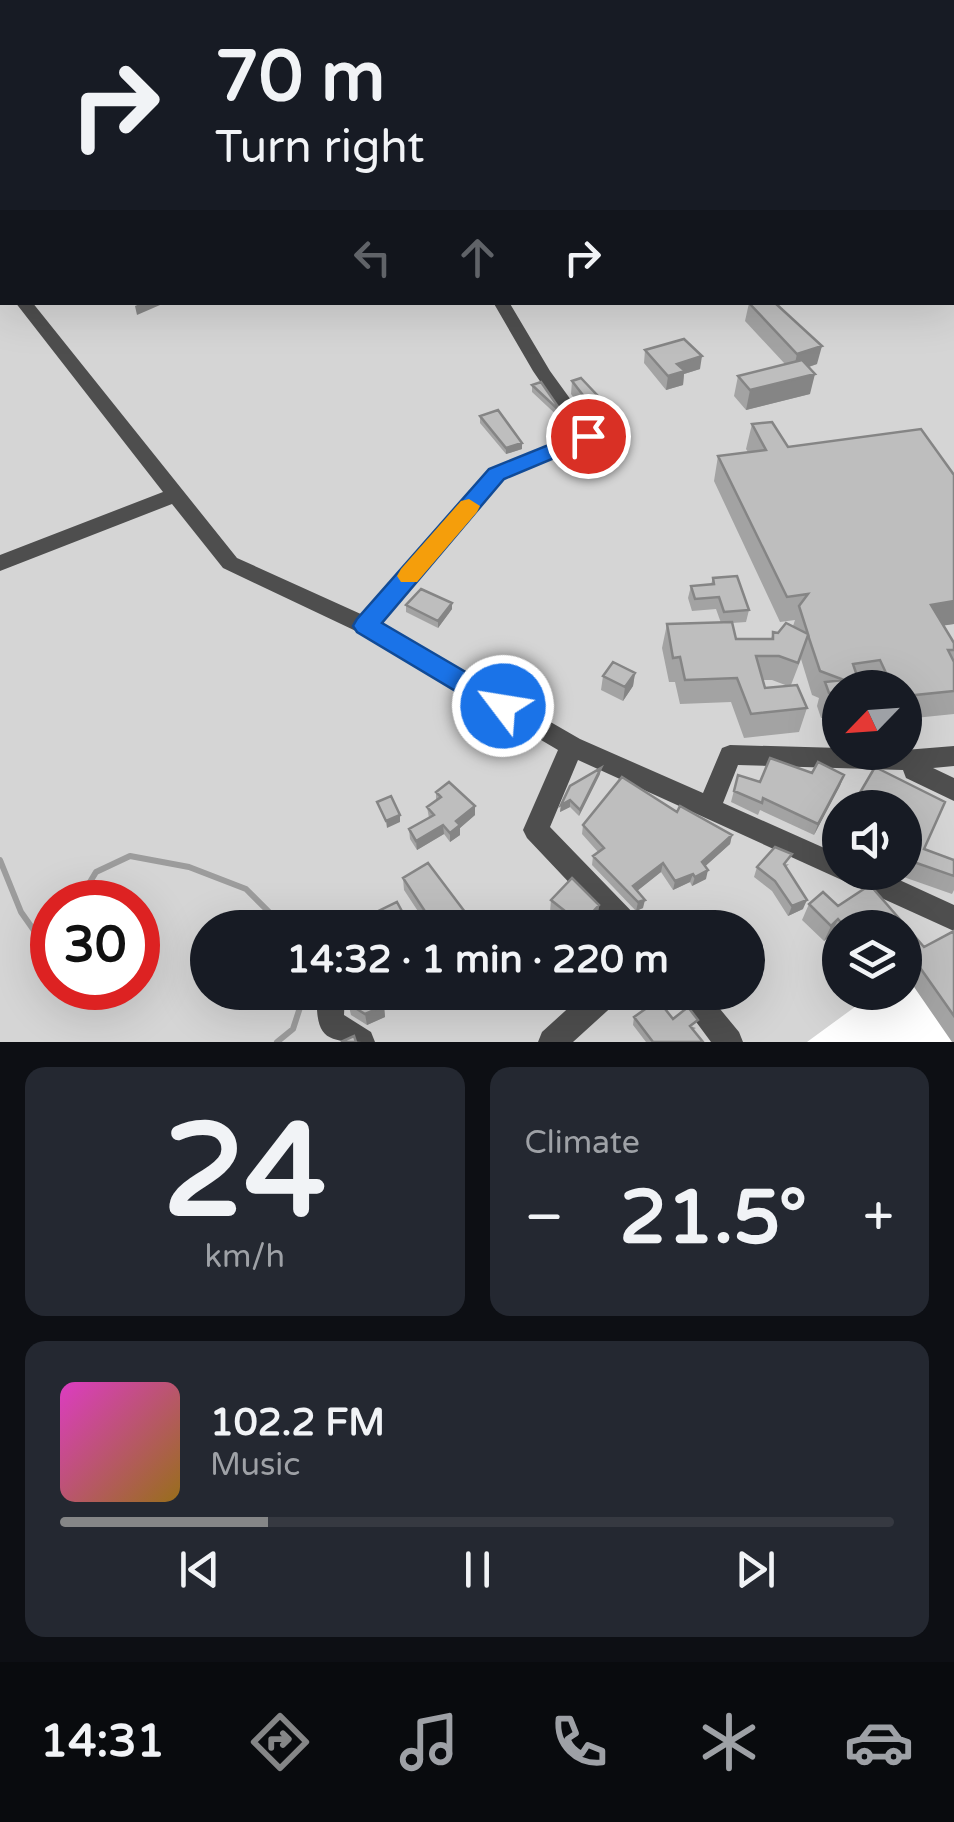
<!DOCTYPE html>
<meta charset="utf-8">
<style>
:root{--surface:#171b24;--page:#242831;--text:#f1f3f6;--muted:#9ea1a6;--line:#363941;--accent:#858687}
body{margin:0;font-family:"Varela Round",sans-serif;background:var(--page);color:var(--text);height:100vh;display:flex;flex-direction:column;font-size:38px;white-space:nowrap}
*{box-sizing:border-box;margin:0}
p{font-size:32px;color:var(--muted)}
.icon{flex:none;width:55px;height:55px;fill:none;stroke:currentColor;stroke-width:2;stroke-linecap:round;stroke-linejoin:round}
.map{position:relative;height:1042px;overflow:hidden}
.panel{display:flex;flex-direction:column;gap:25px;padding:25px;background:#0d0f14;flex:1}
.panel>*{flex:none}
.top-card{position:absolute;left:0px;top:0px;width:955px;height:305px;box-shadow:0 10px 40px #0002;background:#171b24;color:var(--text);overflow:hidden}
.needle{width:65px;rotate:245deg}
.fabs{position:absolute;left:822px;top:670px;display:grid;gap:20px}
.fabs a{display:grid;place-items:center;width:100px;height:100px;border-radius:50%;background:var(--surface);box-shadow:0 10px 40px #0002;font-size:50px}
.speed{position:absolute;left:30px;top:880px;display:flex;gap:20px;font-size:50px;font-weight:700;text-align:center}
.speed>*{display:grid;place-content:center;width:130px;height:130px;border-radius:50%;background:var(--surface);box-shadow:0 10px 40px #0002;line-height:1}
.speed .limit{border:15px solid #d22;background:#fff;color:#111}
.pin{position:absolute;display:grid;place-items:center;width:85px;height:85px;color:#fff;margin:-42px;border:5px solid #fff;border-radius:50%;box-shadow:0 2px 10px #0007}
.me{position:absolute;width:110px;margin:-55px;rotate:301deg;stroke-linejoin:round;filter:drop-shadow(0 0 8px #0008)}
.turn{display:flex;align-items:center;gap:35px;height:210px;padding:0 50px;font-size:45px}
.turn .icon{width:130px;height:130px;stroke-width:2.5}
.turn b{display:block;font-size:70px;line-height:85px}
.lanes{display:flex;align-items:center;height:95px;padding:0 50px;background:#0003;justify-content:center;gap:50px;direction:ltr}
.lanes .off{opacity:.35}
.big{font-size:75px;font-weight:700;line-height:1.1}
.panel .card{flex:1;display:flex;flex-direction:column;justify-content:center;gap:15px;min-width:0;padding:0 35px;border-radius:20px;background:var(--page)}
.panel .dial{align-items:center;gap:0}
.dial b{font-size:130px;line-height:1}
.song{display:flex;align-items:center;gap:30px}
.cover{width:120px;height:120px;border-radius:15px;background:linear-gradient(135deg,hsl(310 70% 55%),hsl(40 70% 35%))}
.played{height:10px;border-radius:5px;background:linear-gradient(90deg,var(--accent) 25%,var(--line) 25%)}
.keys{display:flex;justify-content:space-around;direction:ltr}
.heat{display:flex;justify-content:space-between;align-items:center;font-size:55px;direction:ltr}
.panel .tiles{flex:1;display:grid;gap:25px;grid-template-columns:1fr 1fr}
.card:last-child{grid-column:span 2}
.trip{position:absolute;left:190px;top:910px;width:575px;height:100px;border-radius:50px;background:var(--surface);box-shadow:0 10px 40px #0002;font-weight:700;line-height:100px;text-align:center}
.dock{display:flex;height:160px;justify-content:space-around;align-items:center;background:#090b0e;color:var(--muted)}
.dock .icon{width:70px;height:70px}
.dock .selected{color:var(--accent)}
.dock b{font-size:45px;color:var(--text)}
.map>svg:first-child{display:block}
.green{fill:#d5d5d5;fill-rule:evenodd}
.lines{fill:none;stroke-linecap:round;stroke-linejoin:round}
.stream{stroke:#9c9c9c;stroke-width:6}
.minor{fill:#4e4e4e;fill-rule:evenodd}
.wall{fill:#a3a3a3;fill-rule:evenodd}
.shaded-wall{fill:#858585}
.building{fill:#bebebe;stroke:#858585;stroke-width:2.5}
.route{fill:#1a73e8;stroke:#114b97;stroke-width:2.5}
.slow{fill:#f59e0b}
</style>
<div class="map">
<svg width="954" height="1042" viewBox="0 0 954 1042">
<rect width="100%" height="100%" fill="#fff"/>
<path class="green" d="M 0,0 L 954,0 L 954,934 L 905,970 L 905,928 L 840,928 L 840,992 L 874,993 L 807,1042 L 0,1042 ZM 2,2 L 952,2 L 952,302 L 2,302 ZM 840,688 L 905,688 L 905,752 L 840,752 ZM 840,808 L 905,808 L 905,872 L 840,872 ZM 52,902 L 138,902 L 138,988 L 52,988 ZM 208,928 L 748,928 L 748,992 L 208,992 Z"/>
<g class="lines">
<path class="stream" d="M 0,860 L 21,912 L 40,939 L 52,930
M 78,902 L 96,872 L 130,856 L 189,867 L 246,889 L 285,928
M 277,1042 L 293,1029 L 305,992"/>
<path class="minor" d="M 0,268 L 2,269 L 2,281 L 0,280 Z
M 15,302 L 32,302 L 237,558 L 363,615 L 490,469 L 576,434 L 533,371 L 493,302 L 509,302 L 550,371 L 597,436 L 595,440 L 504,479 L 380,624 L 580,739 L 703,793 L 722,748 L 730,745 L 840,748 L 840,752 L 905,752 L 905,750 L 954,746 L 954,766 L 933,768 L 954,778 L 954,801 L 906,778 L 903,770 L 738,765 L 723,803 L 840,855 L 840,872 L 882,872 L 954,905 L 954,931 L 578,760 L 550,827 L 639,919 L 643,928 L 612,928 L 527,838 L 523,830 L 558,750 L 358,632 L 223,568 L 172,504 L 0,571 L 0,555 L 163,492 Z
M 317,992 L 345,992 L 344,1015 L 371,1032 L 375,1042 C 327,1042 315,1042 317,992 Z
M 586,992 L 621,992 L 617,1002 L 573,1042 L 538,1042 L 542,1032 Z
M 674,992 L 706,992 L 739,1032 L 743,1042 L 711,1042 Z"/>
</g>
<path class="wall" d="M 749,303 L 817,364 L 809,367 L 810,394 L 746,410 L 734,396 L 738,376 L 785,364 L 745,321 Z
M 645,350 L 700,369 L 684,374 L 683,385 L 666,390 L 644,363 Z
M 572,381 L 597,395 L 596,409 L 585,413 L 571,394 Z
M 532,385 L 563,414 L 563,421 L 532,392 Z
M 480,416 L 522,443 L 522,449 L 506,454 L 480,423 Z
M 752,424 L 788,447 L 954,475 L 954,624 L 943,625 L 954,643 L 954,714 L 905,719 L 905,688 L 872,688 L 871,685 L 840,688 L 840,716 L 821,718 L 817,706 L 819,698 L 812,695 L 801,659 L 791,685 L 807,708 L 799,732 L 744,738 L 731,702 L 680,704 L 675,682 L 669,682 L 662,648 L 667,624 L 721,623 L 716,609 L 692,611 L 688,598 L 691,586 L 711,584 L 713,578 L 749,610 L 746,622 L 732,623 L 736,639 L 771,639 L 773,632 L 778,633 L 793,626 L 795,620 L 780,622 L 714,481 L 718,456 L 748,452 L 746,449 ZM 763,680 L 772,680 L 788,686 L 765,688 Z
M 452,603 L 452,609 L 438,628 L 406,612 L 406,605 Z
M 635,673 L 633,686 L 623,701 L 601,690 L 603,676 Z
M 812,773 L 844,775 L 814,835 L 760,810 L 758,815 L 731,802 L 738,775 L 760,782 Z
M 600,774 L 579,816 L 570,807 L 560,812 L 561,805 Z
M 436,792 L 475,806 L 475,815 L 460,828 L 460,835 L 450,842 L 444,834 L 417,850 L 410,839 L 409,829 L 429,818 L 427,807 L 436,801 Z
M 905,808 L 924,849 L 953,860 L 954,858 L 954,890 L 952,894 L 895,874 L 905,872 Z
M 677,812 L 732,835 L 730,844 L 705,866 L 706,879 L 692,886 L 690,882 L 673,890 L 661,872 L 637,891 L 643,908 L 636,911 L 592,865 L 593,856 L 598,852 L 582,834 L 583,825 Z
M 840,826 L 840,845 L 834,842 Z
M 789,864 L 786,867 L 803,909 L 788,916 L 772,891 L 754,877 L 757,867 Z
M 403,878 L 474,924 L 474,928 L 429,928 L 404,890 Z
M 870,885 L 924,947 L 954,931 L 954,1042 L 952,1042 L 912,984 L 905,989 L 905,928 L 840,928 L 840,945 L 831,935 L 824,941 L 802,920 L 809,904 L 823,892 L 838,906 Z
M 551,900 L 599,905 L 597,918 L 588,928 L 545,928 L 557,918 L 550,912 Z
M 881,992 L 901,992 L 888,1001 Z
M 346,994 L 384,1006 L 385,1017 L 367,1025 L 351,1015 Z
M 634,1017 L 673,1019 L 696,1028 L 693,1030 L 703,1042 L 646,1042 L 633,1025 Z"/>
<path class="shaded-wall" d="M 144,302 L 167,302 L 137,315 L 135,306 Z
M 822,346 L 817,364 L 793,372 L 797,354 Z
M 702,356 L 700,369 L 684,374 L 683,385 L 666,390 L 668,376 L 677,364 Z
M 815,374 L 810,394 L 746,410 L 750,390 Z
M 597,395 L 596,409 L 585,413 L 586,399 Z
M 522,443 L 522,449 L 506,454 L 506,448 Z
M 954,601 L 954,624 L 921,629 L 931,605 Z
M 452,603 L 452,609 L 438,628 L 438,621 Z
M 635,673 L 633,686 L 623,701 L 625,687 Z
M 601,768 L 600,774 L 579,816 L 580,810 Z
M 844,775 L 840,786 L 814,835 L 818,824 Z
M 570,800 L 570,807 L 560,812 L 561,805 Z
M 475,806 L 475,815 L 460,828 L 460,835 L 450,842 L 450,833 L 456,821 Z
M 400,815 L 400,822 L 387,828 L 386,821 Z
M 443,825 L 444,834 L 417,850 L 416,841 Z
M 732,835 L 730,844 L 700,871 L 702,862 Z
M 663,863 L 661,872 L 632,895 L 633,886 Z
M 708,870 L 706,879 L 692,886 L 695,877 Z
M 693,874 L 690,882 L 673,890 L 675,881 Z
M 645,900 L 643,908 L 636,911 L 638,902 Z
M 807,900 L 803,909 L 788,916 L 792,906 Z
M 599,905 L 597,918 L 588,928 L 578,928 Z
M 838,919 L 831,935 L 824,941 L 831,926 Z
M 921,969 L 912,984 L 905,989 L 905,981 Z
M 893,992 L 901,992 L 888,1001 Z
M 384,1006 L 385,1017 L 367,1025 L 365,1014 Z"/>
<path class="building" d="M 61,0 L 103,0 L 106,2 L 63,2 Z
M 310,0 L 329,0 L 332,2 L 312,2 Z
M 0,55 L 2,57 L 2,76 L 0,77 Z
M 774,302 L 822,346 L 797,354 L 749,303 Z
M 684,339 L 702,356 L 677,364 L 685,371 L 668,376 L 645,350 Z
M 802,360 L 815,374 L 750,390 L 738,376 Z
M 581,378 L 597,395 L 586,399 L 572,381 Z
M 541,382 L 563,414 L 532,385 Z
M 498,410 L 522,443 L 506,448 L 480,416 Z
M 772,422 L 788,447 L 921,429 L 954,475 L 954,601 L 931,605 L 954,643 L 954,650 L 948,650 L 954,662 L 954,691 L 905,696 L 905,688 L 893,688 L 880,660 L 853,664 L 861,688 L 840,688 L 840,693 L 829,693 L 825,682 L 844,680 L 820,671 L 808,635 L 798,663 L 779,656 L 756,656 L 765,688 L 797,685 L 807,708 L 751,714 L 737,678 L 685,680 L 680,657 L 673,658 L 667,624 L 732,622 L 736,639 L 773,639 L 773,632 L 778,633 L 786,623 L 808,634 L 799,606 L 808,594 L 787,597 L 718,456 L 766,450 L 752,424 Z
M 737,576 L 749,610 L 724,612 L 719,597 L 695,599 L 691,586 L 714,584 L 713,578 Z
M 421,589 L 452,603 L 438,621 L 406,605 Z
M 613,662 L 635,673 L 625,687 L 603,676 Z
M 770,758 L 812,773 L 818,762 L 844,775 L 818,824 L 763,798 L 762,803 L 734,791 L 738,775 L 760,782 Z
M 875,767 L 945,802 L 924,849 L 954,860 L 954,876 L 905,859 L 905,849 L 908,839 L 905,837 L 905,808 L 851,808 Z
M 601,768 L 580,810 L 570,800 L 561,805 L 570,786 Z
M 622,777 L 677,812 L 680,806 L 732,835 L 702,862 L 708,870 L 695,877 L 693,874 L 675,881 L 663,863 L 633,886 L 645,900 L 638,902 L 593,856 L 604,848 L 583,825 Z
M 449,782 L 475,806 L 456,821 L 460,825 L 450,833 L 443,825 L 416,841 L 409,829 L 434,815 L 427,807 L 441,797 L 436,792 Z
M 391,796 L 400,815 L 386,821 L 377,802 Z
M 775,847 L 792,854 L 784,864 L 807,900 L 792,906 L 775,881 L 757,867 Z
M 428,863 L 474,924 L 468,928 L 436,928 L 403,878 Z
M 572,878 L 599,905 L 578,928 L 545,928 L 565,911 L 551,900 Z
M 870,885 L 924,947 L 954,931 L 954,1016 L 921,969 L 905,981 L 905,928 L 846,928 L 838,919 L 831,926 L 809,904 L 823,892 L 838,906 Z
M 397,902 L 411,928 L 351,928 L 350,925 Z
M 350,992 L 378,992 L 384,1006 L 365,1014 L 349,1004 L 346,994 Z
M 658,1000 L 673,1019 L 688,1007 L 698,1020 L 690,1026 L 703,1042 L 653,1042 L 634,1017 Z
M 354,1036 L 356,1042 L 341,1042 Z"/>
<path class="route" d="M 588,429 L 595,431 L 598,436 L 595,441 L 504,479 L 382,623 L 512,699 L 516,706 L 512,714 L 503,717 L 494,714 L 357,632 L 353,626 L 357,619 L 489,469 Z"/>
<path class="slow" d="M 469,499 L 480,506 L 477,512 L 417,582 L 401,582 L 397,576 L 401,569 L 461,501 Z"/>
</svg>
<div class="fabs">
<a><svg class="needle" viewBox="-14 -14 28 28"><path d="M0-13l5 13h-10z" fill="#e53935"/><path d="M0 13l5-13h-10z" fill="#9ea1a6"/></svg></a>
<a><svg class="icon" aria-label="sound" viewBox="0 0 24 24"><path d="M4 9h4l5-4v14l-5-4H4zM17 9q2 3 0 6"/></svg></a>
<a><svg class="icon" aria-label="layers" viewBox="0 0 24 24"><path d="M12 4l9 5-9 5-9-5zM3 14l9 5 9-5"/></svg></a>
</div>
<div class="speed"><div class="limit">30</div></div>
<div class="pin" style="left:588px;top:436px;background:#d93025"><svg class="icon" aria-label="arrive" viewBox="0 0 24 24"><path d="M6 21V4h12l-3 4 3 4H6"/></svg></div>
<svg class="me" style="left:503px;top:706px" viewBox="-20 -20 40 40"><circle r="17" fill="#1a73e8" stroke="#fff" stroke-width="3"/><path d="M0-11L8 9 0 5-8 9z" fill="#fff"/></svg>
<div class="trip">14:32 · 1 min · 220 m</div>
<div class="top-card">
<div class="turn"><svg class="icon" aria-label="right" viewBox="0 0 24 24"><path d="M7 20v-9h11M14 6l5 5-5 5"/></svg><div><b>70 m</b>Turn right</div></div>
<div class="lanes"><svg class="icon off" aria-label="left" viewBox="0 0 24 24"><path d="M17 20v-9H6M10 6l-5 5 5 5"/></svg><svg class="icon off" aria-label="ahead" viewBox="0 0 24 24"><path d="M12 20V5M6 11l6-6 6 6"/></svg><svg class="icon" aria-label="right" viewBox="0 0 24 24"><path d="M7 20v-9h11M14 6l5 5-5 5"/></svg></div>
</div>
</div>
<section class="panel">
<div class="tiles">
<div class="card dial"><b>24</b><p>km/h</p></div>
<div class="card"><p>Climate</p>
<div class="heat"><a>−</a><b class="big">21.5°</b><a>+</a></div>
</div>
<div class="card">
<div class="song"><i class="cover"></i><div><b>102.2 FM</b><p>Music</p></div></div>
<div class="played"></div>
<div class="keys"><svg class="icon" aria-label="previous" viewBox="0 0 24 24"><path d="M18 5L8 12l10 7zM5 5v14"/></svg><svg class="icon" aria-label="pause" viewBox="0 0 24 24"><path d="M8 5v14M16 5v14"/></svg><svg class="icon" aria-label="next" viewBox="0 0 24 24"><path d="M6 5l10 7-10 7zM19 5v14"/></svg></div>
</div>
</div>
</section>
<nav class="dock">
<b>14:31</b>
<svg class="icon selected" aria-label="directions" viewBox="0 0 24 24"><path d="M12 3l9 9-9 9-9-9zM9 14v-3h6M13 9l2 2-2 2"/></svg>
<svg class="icon" aria-label="music" viewBox="0 0 24 24"><path d="M9 18V5l10-2v13"/><circle cx="6" cy="18" r="3"/><circle cx="16" cy="16" r="3"/></svg>
<svg class="icon" aria-label="phone" viewBox="0 0 24 24"><path d="M5 4h4l2 5-3 2q2 4 5 5l2-3 5 2v4C11 20 4 13 5 4z"/></svg>
<svg class="icon" aria-label="climate" viewBox="0 0 24 24"><path d="M12 3v18M4 7l16 10M4 17L20 7"/></svg>
<svg class="icon" aria-label="car" viewBox="0 0 24 24"><path d="M5 17H2v-5l4-1 3-4h7l3 4 3 1v5h-3M9 17h6M6 11h13"/><circle cx="7" cy="17" r="2"/><circle cx="17" cy="17" r="2"/></svg>
</nav>
